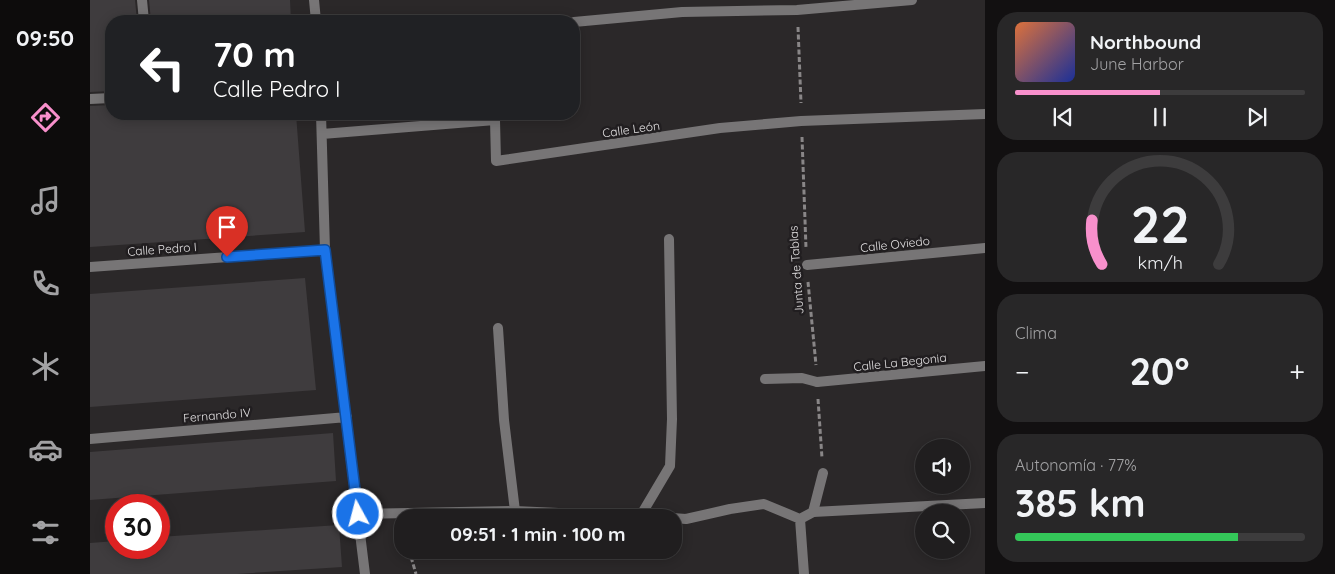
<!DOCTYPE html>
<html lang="es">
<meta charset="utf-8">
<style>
:root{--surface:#201e1f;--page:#282728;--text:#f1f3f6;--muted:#a2a2a4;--line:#3d3c3d;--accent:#f890cc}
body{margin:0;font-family:Quicksand,sans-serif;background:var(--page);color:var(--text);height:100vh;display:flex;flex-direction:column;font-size:19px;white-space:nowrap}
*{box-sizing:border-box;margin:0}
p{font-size:16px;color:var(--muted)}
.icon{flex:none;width:28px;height:28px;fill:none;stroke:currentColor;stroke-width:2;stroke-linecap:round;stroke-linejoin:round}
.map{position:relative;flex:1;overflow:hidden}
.panel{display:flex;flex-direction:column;gap:12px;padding:12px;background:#121011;width:350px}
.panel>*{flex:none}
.top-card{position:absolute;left:15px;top:15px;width:475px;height:105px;border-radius:20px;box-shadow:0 2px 12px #0003,0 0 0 1px var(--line);background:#202124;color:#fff;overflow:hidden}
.buttons{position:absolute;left:825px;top:439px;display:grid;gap:10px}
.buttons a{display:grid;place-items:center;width:55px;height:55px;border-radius:50%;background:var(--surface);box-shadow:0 2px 12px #0003,0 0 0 1px var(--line);font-size:25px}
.speed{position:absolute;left:15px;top:494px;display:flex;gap:10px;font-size:25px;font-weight:700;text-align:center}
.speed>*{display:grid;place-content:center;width:65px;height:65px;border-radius:50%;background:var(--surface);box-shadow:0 2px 12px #0003,0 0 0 1px var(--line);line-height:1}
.speed .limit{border:8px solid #d22;background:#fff;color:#111}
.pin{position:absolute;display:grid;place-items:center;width:42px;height:42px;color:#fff;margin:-51px -21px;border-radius:50% 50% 50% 0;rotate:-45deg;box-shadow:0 0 5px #0007}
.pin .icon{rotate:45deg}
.me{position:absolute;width:55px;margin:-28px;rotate:353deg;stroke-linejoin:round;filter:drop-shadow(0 0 4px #0008)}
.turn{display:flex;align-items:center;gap:18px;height:105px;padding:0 25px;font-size:22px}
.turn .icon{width:65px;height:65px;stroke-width:2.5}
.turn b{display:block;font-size:35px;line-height:42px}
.big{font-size:38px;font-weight:800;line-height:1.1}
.panel .widget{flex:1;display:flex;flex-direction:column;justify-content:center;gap:8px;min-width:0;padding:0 18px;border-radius:20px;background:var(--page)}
.panel .dial{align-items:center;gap:0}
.dial svg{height:130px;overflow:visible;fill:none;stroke:var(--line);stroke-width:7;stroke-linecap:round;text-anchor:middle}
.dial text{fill:var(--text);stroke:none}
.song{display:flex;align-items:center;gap:15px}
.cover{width:60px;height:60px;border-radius:8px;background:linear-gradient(135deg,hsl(20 70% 55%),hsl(230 70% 35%))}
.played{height:5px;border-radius:2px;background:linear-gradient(90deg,var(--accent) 50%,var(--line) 50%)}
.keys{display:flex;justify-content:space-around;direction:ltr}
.heat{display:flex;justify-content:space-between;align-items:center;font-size:28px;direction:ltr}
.charge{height:8px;border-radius:4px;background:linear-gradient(90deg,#34c759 77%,var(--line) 0)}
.trip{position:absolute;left:304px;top:509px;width:288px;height:50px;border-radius:20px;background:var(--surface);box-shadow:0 2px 12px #0003,0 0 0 1px var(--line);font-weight:800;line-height:50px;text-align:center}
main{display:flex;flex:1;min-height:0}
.tab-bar{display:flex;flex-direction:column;width:90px;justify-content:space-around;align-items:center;background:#0d0c0c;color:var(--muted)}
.tab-bar .icon{width:35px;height:35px}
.tab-bar .current{color:var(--accent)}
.tab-bar b{font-size:22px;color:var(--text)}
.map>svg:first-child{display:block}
.building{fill:#3f3c3e}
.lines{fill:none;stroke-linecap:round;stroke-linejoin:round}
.path{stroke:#898687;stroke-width:3;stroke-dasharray:5 2.5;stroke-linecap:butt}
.service{stroke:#777576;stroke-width:10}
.minor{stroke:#777576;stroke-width:10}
.route-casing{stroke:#114b97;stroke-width:12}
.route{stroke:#1a73e8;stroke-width:9}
.labels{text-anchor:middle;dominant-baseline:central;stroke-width:5;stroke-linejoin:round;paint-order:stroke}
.street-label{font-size:12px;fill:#e4e2e3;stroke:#211e20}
</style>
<main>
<nav class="tab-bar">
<b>09:50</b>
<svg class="icon current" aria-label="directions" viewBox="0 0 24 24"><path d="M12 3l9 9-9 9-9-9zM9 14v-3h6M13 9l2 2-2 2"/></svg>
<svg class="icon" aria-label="music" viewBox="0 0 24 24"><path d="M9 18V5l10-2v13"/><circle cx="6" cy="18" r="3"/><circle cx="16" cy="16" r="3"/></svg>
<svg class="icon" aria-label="phone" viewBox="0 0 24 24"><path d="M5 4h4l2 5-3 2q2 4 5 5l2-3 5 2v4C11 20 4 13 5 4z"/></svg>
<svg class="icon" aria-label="climate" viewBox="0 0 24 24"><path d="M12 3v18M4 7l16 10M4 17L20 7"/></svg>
<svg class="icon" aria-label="car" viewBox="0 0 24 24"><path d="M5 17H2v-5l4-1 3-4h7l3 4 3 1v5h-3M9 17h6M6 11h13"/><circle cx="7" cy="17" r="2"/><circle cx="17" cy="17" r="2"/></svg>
<svg class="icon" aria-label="filters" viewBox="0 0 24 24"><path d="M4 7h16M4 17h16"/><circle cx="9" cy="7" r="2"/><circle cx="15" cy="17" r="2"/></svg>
</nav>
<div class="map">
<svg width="895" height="574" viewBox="0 0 895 574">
<rect width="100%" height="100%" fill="#2b2829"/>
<path class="building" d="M 0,0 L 45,0 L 47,21 L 21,21 L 21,91 L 0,92 Z
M 59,0 L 200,0 L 201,21 L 61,21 Z
M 21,105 L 21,114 L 206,114 L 215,232 L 0,247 L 0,106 Z
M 215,278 L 226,390 L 0,407 L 0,294 Z
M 243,433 L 246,481 L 0,500 L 0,452 Z
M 249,525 L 252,567 L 147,574 L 0,574 L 0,543 L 26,541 L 26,548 L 69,548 L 69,537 Z"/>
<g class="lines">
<path class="path" d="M 708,27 L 711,103
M 712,137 L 716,248
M 718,282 L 726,365
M 728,399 L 732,458
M 319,550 L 326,574"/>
<path class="service" d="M 408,328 L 414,420 L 425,511
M 675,379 L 712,378 L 727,382
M 723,512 L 895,503"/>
<path class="minor" d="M 52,0 L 54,21
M 224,0 L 226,21
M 484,22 L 592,12 L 707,10 L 822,0
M 0,99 L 21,98
M 231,114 L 235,250 L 275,574
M 232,134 L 405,120 L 406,161 L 630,128 L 711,121 L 895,114
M 717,265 L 895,248
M 0,267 L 235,250
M 727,382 L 895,366
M 0,439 L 257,417
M 268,514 L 425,511 L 577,518
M 551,515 L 580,466 L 582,419 L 579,239
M 582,518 L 596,519 L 640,509 L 674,504 L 710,519 L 714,574
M 710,519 L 723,512 L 733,473"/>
</g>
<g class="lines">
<g class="route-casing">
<path id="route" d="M 137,257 L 235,250 L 268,514"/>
</g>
<use href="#route" class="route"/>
</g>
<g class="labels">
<g class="street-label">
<text transform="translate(541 129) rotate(-8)">Calle León</text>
<text transform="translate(805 244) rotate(-6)">Calle Oviedo</text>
<text transform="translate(72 249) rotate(-4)">Calle Pedro I</text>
<text transform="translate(706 270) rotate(-94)">Junta de Tablas</text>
<text transform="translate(810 362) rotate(-6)">Calle La Begonia</text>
<text transform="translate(127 415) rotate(-5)">Fernando IV</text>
</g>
</g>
</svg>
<div class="buttons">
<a><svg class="icon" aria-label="sound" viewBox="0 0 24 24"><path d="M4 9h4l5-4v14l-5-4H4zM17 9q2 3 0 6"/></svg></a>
<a><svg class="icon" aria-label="search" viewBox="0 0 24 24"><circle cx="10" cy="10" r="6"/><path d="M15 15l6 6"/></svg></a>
</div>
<div class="speed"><div class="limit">30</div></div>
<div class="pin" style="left:137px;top:257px;background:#d93025"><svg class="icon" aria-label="arrive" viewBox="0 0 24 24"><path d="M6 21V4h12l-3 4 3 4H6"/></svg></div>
<svg class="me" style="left:268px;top:514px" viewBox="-20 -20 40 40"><circle r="17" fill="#1a73e8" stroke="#fff" stroke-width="3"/><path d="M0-11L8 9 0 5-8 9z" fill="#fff"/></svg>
<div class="trip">09:51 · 1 min · 100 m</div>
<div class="top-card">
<div class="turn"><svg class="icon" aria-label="left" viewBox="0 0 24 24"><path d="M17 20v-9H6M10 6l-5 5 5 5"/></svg><div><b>70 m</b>Calle Pedro I</div></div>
</div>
</div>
<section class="panel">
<div class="widget">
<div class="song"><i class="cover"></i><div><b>Northbound</b><p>June Harbor</p></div></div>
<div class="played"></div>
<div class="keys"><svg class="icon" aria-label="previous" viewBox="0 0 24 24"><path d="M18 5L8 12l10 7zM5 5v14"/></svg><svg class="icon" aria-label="pause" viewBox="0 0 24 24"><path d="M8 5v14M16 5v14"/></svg><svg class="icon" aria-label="next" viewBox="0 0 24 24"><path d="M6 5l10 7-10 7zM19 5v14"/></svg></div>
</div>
<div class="widget dial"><svg viewBox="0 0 100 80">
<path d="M14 69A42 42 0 1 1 86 69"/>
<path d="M14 69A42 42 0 0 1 8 42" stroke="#f890cc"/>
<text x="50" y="56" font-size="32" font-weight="700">22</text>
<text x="50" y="72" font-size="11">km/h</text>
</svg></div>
<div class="widget"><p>Clima</p>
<div class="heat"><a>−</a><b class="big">20°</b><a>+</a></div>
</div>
<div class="widget"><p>Autonomía · 77%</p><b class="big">385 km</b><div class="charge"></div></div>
</section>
</main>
